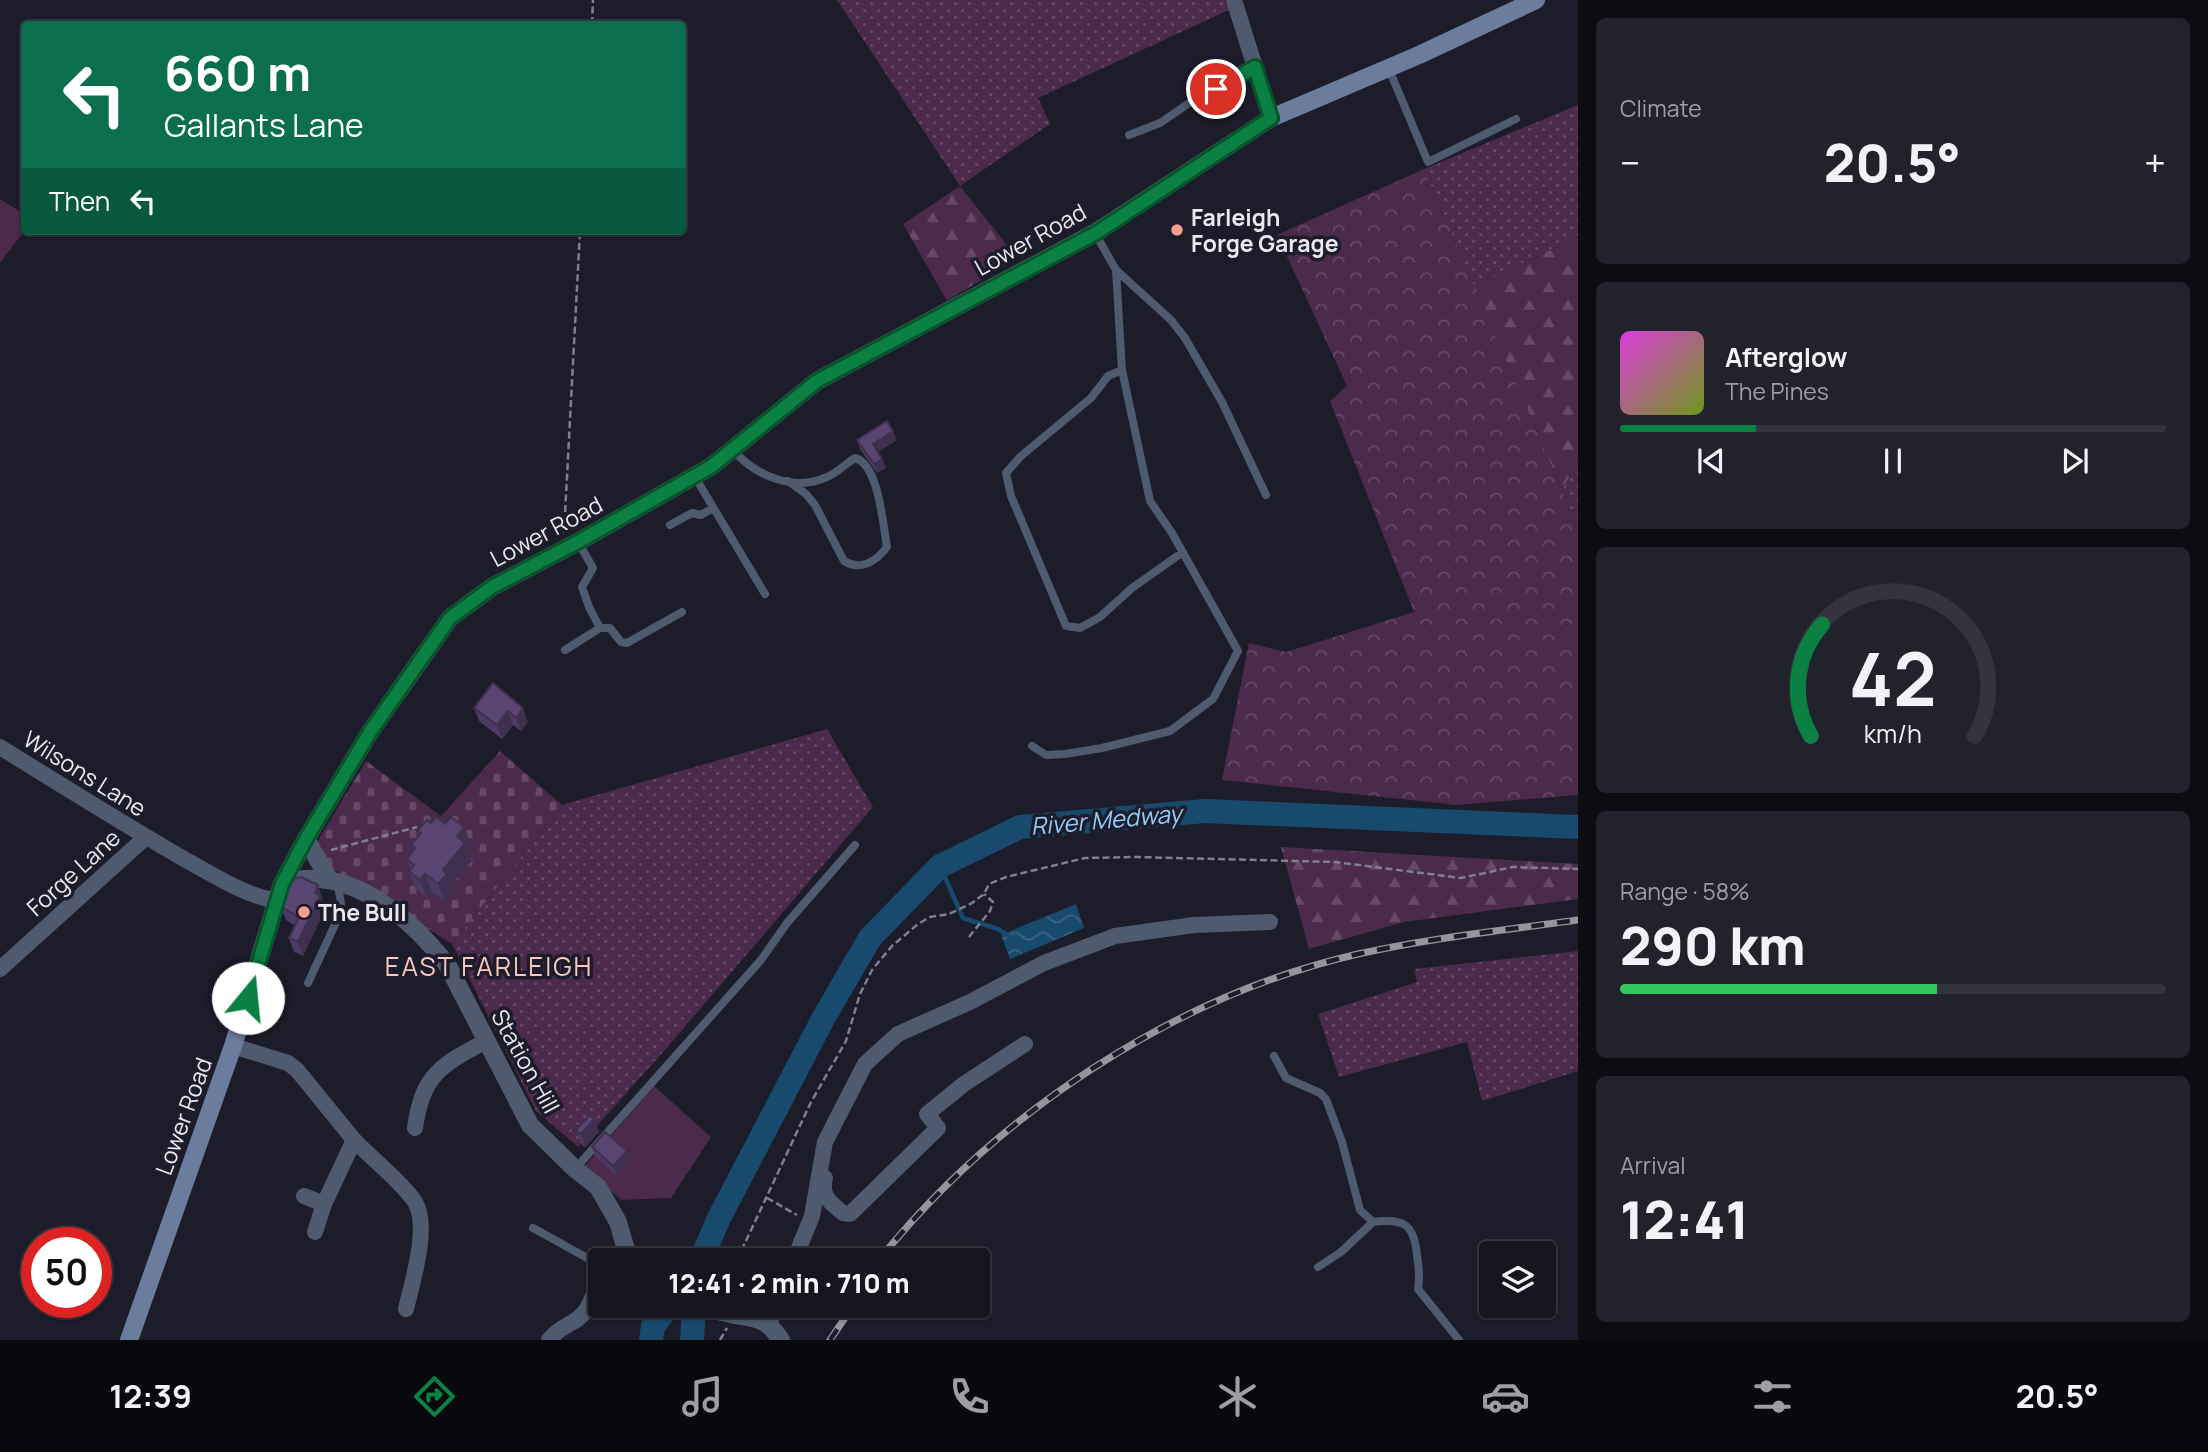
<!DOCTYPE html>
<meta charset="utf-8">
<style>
:root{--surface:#151520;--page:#22222d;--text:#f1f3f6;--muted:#9d9fa5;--line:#34343e;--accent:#0b8043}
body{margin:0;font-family:Manrope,sans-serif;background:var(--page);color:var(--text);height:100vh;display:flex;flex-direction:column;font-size:26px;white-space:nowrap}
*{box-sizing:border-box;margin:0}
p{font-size:23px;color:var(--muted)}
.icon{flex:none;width:38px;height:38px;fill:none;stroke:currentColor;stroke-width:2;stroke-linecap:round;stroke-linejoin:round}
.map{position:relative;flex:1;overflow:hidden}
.drawer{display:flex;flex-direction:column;gap:18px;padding:18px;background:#0c0c12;width:630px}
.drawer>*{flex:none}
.banner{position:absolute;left:21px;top:21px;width:665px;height:214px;border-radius:7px;box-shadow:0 2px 5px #0004,0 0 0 2px var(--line);background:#0b6e4f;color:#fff;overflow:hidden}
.controls{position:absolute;left:1479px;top:1241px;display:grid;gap:14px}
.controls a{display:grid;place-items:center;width:77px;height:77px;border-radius:7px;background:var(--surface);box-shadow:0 2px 5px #0004,0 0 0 2px var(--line);font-size:35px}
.speed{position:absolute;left:21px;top:1227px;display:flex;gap:14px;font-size:35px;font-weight:700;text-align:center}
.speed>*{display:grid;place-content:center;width:91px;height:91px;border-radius:50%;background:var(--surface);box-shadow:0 2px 5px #0004,0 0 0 2px var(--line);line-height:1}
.speed .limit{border:10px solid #d22;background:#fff;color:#111}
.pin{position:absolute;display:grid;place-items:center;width:60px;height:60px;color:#fff;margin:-30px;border:4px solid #fff;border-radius:50%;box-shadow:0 2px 7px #0007}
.me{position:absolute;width:77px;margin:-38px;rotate:17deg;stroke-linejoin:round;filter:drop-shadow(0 0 5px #0008)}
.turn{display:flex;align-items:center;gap:24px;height:147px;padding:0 28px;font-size:32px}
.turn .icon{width:91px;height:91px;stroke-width:2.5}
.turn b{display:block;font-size:49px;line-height:60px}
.then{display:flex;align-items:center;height:66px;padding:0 28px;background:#0003;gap:14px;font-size:26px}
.big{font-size:52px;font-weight:800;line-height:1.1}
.drawer .tile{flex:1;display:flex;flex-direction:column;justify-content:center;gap:10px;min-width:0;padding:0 24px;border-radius:10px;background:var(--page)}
.drawer .dial{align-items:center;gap:0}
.dial svg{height:182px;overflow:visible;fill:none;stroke:var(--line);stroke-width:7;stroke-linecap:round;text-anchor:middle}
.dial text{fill:var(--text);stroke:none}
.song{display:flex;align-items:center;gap:21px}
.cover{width:84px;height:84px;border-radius:10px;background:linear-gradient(135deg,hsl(300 70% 55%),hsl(80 70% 35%))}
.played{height:7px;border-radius:4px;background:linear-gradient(90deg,var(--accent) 25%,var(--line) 25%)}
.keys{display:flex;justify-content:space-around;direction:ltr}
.heat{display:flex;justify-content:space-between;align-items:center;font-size:38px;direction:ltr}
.charge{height:10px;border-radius:5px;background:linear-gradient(90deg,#34c759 58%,var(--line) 0)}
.trip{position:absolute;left:588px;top:1248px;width:402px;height:70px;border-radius:7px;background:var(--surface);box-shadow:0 2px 5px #0004,0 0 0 2px var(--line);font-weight:800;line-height:70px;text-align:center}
.tab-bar{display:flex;height:112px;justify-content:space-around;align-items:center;background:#08080d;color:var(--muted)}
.tab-bar .icon{width:49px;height:49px}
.tab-bar .on{color:var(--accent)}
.tab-bar b{font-size:32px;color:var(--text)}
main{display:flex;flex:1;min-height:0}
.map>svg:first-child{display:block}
.grass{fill:url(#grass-dots)}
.forest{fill:url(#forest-firs)}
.cemetery{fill:url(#cemetery-stones)}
.park{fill:url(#park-crowns)}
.garden{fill:#4b2a4b}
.water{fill:url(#water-waves)}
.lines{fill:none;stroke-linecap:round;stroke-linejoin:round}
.stream{stroke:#184a6d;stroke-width:4.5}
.river{stroke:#184a6d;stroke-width:24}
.path{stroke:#80808c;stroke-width:2.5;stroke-dasharray:7 3.5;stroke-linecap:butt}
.service{stroke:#505a6e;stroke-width:8}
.minor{stroke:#505a6e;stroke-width:16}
.tertiary{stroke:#505a6e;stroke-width:18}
.secondary{stroke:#6c7c9d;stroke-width:18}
.rail-casing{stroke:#9595a0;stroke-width:7}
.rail{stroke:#1c1c2a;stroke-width:4.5;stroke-dasharray:13;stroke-linecap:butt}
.tertiary-bridge{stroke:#505a6e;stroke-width:18}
.wall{fill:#4d3a62}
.shaded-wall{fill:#3f3050}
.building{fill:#5a4472;stroke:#3f3050;stroke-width:2}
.route-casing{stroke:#07532c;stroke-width:18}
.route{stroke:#0b8043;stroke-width:12}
.poi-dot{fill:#f59d8e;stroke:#1c1c2a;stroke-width:2.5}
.labels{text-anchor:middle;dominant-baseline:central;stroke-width:7;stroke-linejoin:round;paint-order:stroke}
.poi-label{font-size:23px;font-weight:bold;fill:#e9e9f3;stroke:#1c1c2a;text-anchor:start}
.street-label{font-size:23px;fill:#e9e9f3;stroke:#1c1c2a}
.water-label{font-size:24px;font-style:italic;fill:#92ccf9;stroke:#1c1c2a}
.quarter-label{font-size:26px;letter-spacing:2px;fill:#fac7be;stroke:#1c1c2a}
</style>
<main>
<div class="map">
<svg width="1578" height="1340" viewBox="0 0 1578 1340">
<defs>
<pattern id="grass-dots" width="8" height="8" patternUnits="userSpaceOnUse" patternTransform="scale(1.75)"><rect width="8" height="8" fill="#4b2a4b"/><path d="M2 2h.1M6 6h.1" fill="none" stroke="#654965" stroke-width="1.8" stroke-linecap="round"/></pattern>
<pattern id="forest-firs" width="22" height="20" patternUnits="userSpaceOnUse" patternTransform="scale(1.75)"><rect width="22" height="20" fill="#4b2a4b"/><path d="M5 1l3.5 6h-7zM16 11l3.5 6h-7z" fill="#654965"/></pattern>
<pattern id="cemetery-stones" width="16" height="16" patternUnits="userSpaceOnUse" patternTransform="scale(1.75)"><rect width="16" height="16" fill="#4b2a4b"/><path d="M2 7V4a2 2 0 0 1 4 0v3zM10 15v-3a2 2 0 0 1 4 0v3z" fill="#654965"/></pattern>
<pattern id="park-crowns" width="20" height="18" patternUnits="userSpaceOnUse" patternTransform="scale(1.75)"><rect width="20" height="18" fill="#4b2a4b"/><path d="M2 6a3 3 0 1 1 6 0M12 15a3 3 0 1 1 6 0" fill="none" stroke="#654965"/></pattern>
<pattern id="water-waves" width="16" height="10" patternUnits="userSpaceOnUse" patternTransform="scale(1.75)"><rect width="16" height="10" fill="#184a6d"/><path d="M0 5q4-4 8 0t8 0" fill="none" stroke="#3a6482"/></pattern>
</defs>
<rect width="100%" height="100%" fill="#1c1c2a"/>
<path class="grass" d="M 837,0 L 1225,0 L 1229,10 L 1038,98 L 1050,124 L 960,186 Z
M 1578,105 L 1578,237 L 1474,286 L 1424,169 Z
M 1578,460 L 1578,533 L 1562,490 Z
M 827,729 L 873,807 L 664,1051 L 578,1147 L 536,1111 L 452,944 L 562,805 Z
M 1578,951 L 1578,1071 L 1482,1101 L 1467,1042 L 1339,1077 L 1318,1014 L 1417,982 L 1414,969 Z"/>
<path class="forest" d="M 960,186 L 1017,258 L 947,301 L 903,224 Z
M 1578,237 L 1578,460 L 1562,490 L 1474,286 Z
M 1281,847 L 1578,864 L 1578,899 L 1404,922 L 1309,949 Z"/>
<path class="cemetery" d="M 500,751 L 562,805 L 452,944 L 322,862 L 322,847 L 317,844 L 321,835 L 366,761 L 441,816 Z"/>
<path class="park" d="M 1424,169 L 1562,490 L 1578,533 L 1578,795 L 1457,805 L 1222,780 L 1249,643 L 1286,652 L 1414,612 L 1330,401 L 1347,386 L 1277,235 Z"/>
<path class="garden" d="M 0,199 L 24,214 L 24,231 L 0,263 Z
M 654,1086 L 711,1137 L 671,1198 L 621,1200 L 584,1167 Z"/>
<path class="water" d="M 1076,904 L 1084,928 L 1010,959 L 1001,935 Z"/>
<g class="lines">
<path class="stream" d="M 940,866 L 963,918 L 998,929 L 1008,935"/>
<path class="river" d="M 701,1260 L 719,1218 L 824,1017 L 870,938 L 940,866 L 1020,827 L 1205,811 L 1578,827
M 651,1340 L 653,1326 L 669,1306
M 692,1340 L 694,1306"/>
<path class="path" d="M 592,24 L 593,0
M 564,533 L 580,231
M 331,850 L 417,827
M 969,937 L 990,911 L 993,902 L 984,894
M 767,1198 L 797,1215
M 737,1260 L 811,1102 L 846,1041 L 860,994 L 872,970 L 892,946 L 918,924 L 930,917 L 949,914 L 972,903 L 984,894 L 989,884 L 1006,877 L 1085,858 L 1137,857 L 1335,862 L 1461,878 L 1513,867 L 1578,869
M 720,1340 L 727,1328"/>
<path class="service" d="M 1388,67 L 1428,162 L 1516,119
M 1129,135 L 1160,123 L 1198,97 L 1255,67
M 1095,233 L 1116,270 L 1171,320 L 1185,338 L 1222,402 L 1266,495
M 1122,370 L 1108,376 L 1091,398 L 1021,456 L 1006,473 L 1011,496 L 1066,626 L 1080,628 L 1100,617 L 1132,588 L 1183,552
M 734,451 C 756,476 794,492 827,477 C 837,473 845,464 855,458 C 879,464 883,526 887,547 C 876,562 860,571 844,561 L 815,505 L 806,494 L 788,481
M 695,477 L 765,594
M 670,525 L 692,513 L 701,515 L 713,508
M 600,628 L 610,628 L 621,642 L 627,643 L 682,612
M 565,650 L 600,628 L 589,607 L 582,587 L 593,568 L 578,542
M 1032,746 L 1046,755 L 1065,754 L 1102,748 L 1170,731 L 1213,699 L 1238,651 L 1172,533 L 1150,501 L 1122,370 L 1116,270
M 308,983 L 338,918 L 341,904 L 338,885
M 1274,1056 L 1286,1078 L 1320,1093 L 1326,1099 L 1342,1142 L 1360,1210 L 1373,1222 C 1404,1218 1414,1224 1417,1255 C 1419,1267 1420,1277 1418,1289 L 1459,1340
M 575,1169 L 761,960 L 787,923 L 855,845
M 533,1228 L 589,1259 L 600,1269
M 1318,1267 L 1341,1252 L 1373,1222"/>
<path class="minor" d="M 1234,0 L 1271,118
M 0,747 C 61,785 122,823 184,859 C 214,875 243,895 277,901
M 0,969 L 146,837
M 233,1046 L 288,1063 L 297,1070 L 354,1140 L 324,1204 L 315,1232
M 415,1128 C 422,1075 441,1065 486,1041
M 354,1140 C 371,1158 402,1182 415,1202 C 430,1226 412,1283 406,1309
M 825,1178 C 820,1195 830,1203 843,1213 L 850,1214 L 938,1128 L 927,1114 L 964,1084 L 1025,1044
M 304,1196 L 324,1204
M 794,1260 L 812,1216 L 825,1142 L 865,1064 L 898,1034 L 970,1002 L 1044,963 L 1115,936 L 1194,925 L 1270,922
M 769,1324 L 776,1306
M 549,1340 C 560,1326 572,1325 581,1316 C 591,1307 594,1291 600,1280"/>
<path class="tertiary" d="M 306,839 L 329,879
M 282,884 C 346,861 411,918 448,966 L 530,1125 L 575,1169 L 598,1187 L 618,1222 L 629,1260
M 735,1315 C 759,1319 767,1319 781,1340"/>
<path class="secondary" d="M 129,1340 L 233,1046 L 282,884 L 306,839 L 370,732 L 450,618 L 492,587 L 578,542 L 712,466 L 817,381 L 1095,233 L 1271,118 L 1419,55 L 1536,0"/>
<g class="rail-casing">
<path id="rail" d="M 879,1260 C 996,1114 1174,996 1358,954 C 1430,938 1505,930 1578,920
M 830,1340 L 853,1306"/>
</g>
<use href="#rail" class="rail"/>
<path class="tertiary-bridge" d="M 695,1306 L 735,1315"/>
</g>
<path class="wall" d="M 857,440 L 897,440 L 878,452 L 882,459 L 886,468 L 877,473 L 860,449 Z
M 493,683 L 528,722 L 521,731 L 513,725 L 502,739 L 479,721 L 474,708 Z
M 431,823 L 464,827 L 471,845 L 467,849 L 472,861 L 451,885 L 454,892 L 445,902 L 432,892 L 427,898 L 416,889 L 409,871 L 410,869 L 407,859 L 413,851 L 411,845 L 420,835 L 418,830 Z
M 318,885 L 325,909 L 303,956 L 294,952 L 289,938 L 295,926 L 286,920 L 281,907 L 282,904 L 280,899 Z
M 594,1119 L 599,1132 L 585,1147 L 581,1144 L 576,1130 Z
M 592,1147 L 627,1151 L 630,1160 L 617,1176 L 595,1156 Z"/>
<path class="shaded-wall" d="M 893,431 L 897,440 L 876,453 L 873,444 Z
M 882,459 L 886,468 L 877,473 L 874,464 Z
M 523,708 L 528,722 L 521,731 L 516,718 Z
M 508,711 L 513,725 L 502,739 L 497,725 Z
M 464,827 L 471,845 L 467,849 L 472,861 L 451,885 L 454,892 L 445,902 L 438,884 L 443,870 L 457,836 Z
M 425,874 L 432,892 L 427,898 L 420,880 Z
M 318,885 L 325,909 L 303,956 L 298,942 Z
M 594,1119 L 599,1132 L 585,1147 L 581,1134 Z
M 627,1151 L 630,1160 L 617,1176 L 613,1166 Z"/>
<path class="building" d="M 887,421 L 893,431 L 873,444 L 882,459 L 874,464 L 857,440 Z
M 493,683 L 523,708 L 516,718 L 508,711 L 497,725 L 474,708 Z
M 436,817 L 445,824 L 451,817 L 464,827 L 457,836 L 465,843 L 443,870 L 447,874 L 438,884 L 425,874 L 420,880 L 409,871 L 414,865 L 407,859 L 415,848 L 411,845 L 421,833 L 418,830 L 427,820 L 431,823 Z
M 301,877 L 318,885 L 315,893 L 320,896 L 298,942 L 289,938 L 299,917 L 281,907 L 284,901 L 280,899 L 286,880 Z
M 590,1115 L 594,1119 L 581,1134 L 576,1130 Z
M 605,1132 L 627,1151 L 613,1166 L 592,1147 Z"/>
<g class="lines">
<g class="route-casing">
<path id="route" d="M 248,998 L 282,884 L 306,839 L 370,732 L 450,618 L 492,587 L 578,542 L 712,466 L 817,381 L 1096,233 L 1271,118 L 1255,67 L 1216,89"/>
</g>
<use href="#route" class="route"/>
</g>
<g class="poi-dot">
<circle cx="1177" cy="230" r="7"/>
<circle cx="304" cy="912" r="7"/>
</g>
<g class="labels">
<g class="poi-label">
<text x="1191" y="217">Farleigh<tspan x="1191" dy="26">Forge Garage</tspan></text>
<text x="318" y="912">The Bull</text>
</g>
<g class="street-label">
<text transform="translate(1030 239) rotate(-29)">Lower Road</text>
<text transform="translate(546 531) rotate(-28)">Lower Road</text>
<text transform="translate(85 773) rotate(32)">Wilsons Lane</text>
<text transform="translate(73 872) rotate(-42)">Forge Lane</text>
<text transform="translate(526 1061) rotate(61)">Station Hill</text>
<text transform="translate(183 1116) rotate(-70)">Lower Road</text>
</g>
<g class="water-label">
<text transform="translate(1106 819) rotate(-5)">River Medway</text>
</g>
<g class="quarter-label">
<text x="489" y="966">EAST FARLEIGH</text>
</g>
</g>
</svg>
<div class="controls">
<a><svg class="icon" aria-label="layers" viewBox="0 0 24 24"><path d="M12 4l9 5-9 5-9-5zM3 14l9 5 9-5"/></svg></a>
</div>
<div class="speed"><div class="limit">50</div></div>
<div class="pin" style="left:1216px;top:89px;background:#d93025"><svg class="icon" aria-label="arrive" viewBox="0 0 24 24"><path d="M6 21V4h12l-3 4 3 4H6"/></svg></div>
<svg class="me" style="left:248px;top:998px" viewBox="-20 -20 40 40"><circle r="19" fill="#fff"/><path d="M0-13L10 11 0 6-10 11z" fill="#0b8043"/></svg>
<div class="trip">12:41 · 2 min · 710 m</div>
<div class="banner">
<div class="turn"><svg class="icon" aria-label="left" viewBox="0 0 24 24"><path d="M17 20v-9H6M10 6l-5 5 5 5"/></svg><div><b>660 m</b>Gallants Lane</div></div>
<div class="then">Then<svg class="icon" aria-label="left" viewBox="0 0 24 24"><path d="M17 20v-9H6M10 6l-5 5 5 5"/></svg></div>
</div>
</div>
<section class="drawer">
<div class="tile"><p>Climate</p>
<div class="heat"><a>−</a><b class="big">20.5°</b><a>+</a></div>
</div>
<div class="tile">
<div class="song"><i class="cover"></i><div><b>Afterglow</b><p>The Pines</p></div></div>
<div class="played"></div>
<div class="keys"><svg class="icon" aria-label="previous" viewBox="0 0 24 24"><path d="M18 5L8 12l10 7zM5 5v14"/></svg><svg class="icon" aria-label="pause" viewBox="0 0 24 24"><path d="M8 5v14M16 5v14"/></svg><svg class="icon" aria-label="next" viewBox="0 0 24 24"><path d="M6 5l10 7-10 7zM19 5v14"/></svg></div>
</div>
<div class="tile dial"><svg viewBox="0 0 100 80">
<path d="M14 69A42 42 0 1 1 86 69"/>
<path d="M14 69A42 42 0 0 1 19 20" stroke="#0b8043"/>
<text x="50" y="56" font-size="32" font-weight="700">42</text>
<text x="50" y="72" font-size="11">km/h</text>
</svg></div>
<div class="tile"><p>Range · 58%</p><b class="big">290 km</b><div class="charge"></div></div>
<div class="tile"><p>Arrival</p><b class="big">12:41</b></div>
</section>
</main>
<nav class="tab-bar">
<b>12:39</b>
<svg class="icon on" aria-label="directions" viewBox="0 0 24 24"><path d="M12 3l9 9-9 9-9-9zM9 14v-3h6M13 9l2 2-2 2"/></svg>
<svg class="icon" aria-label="music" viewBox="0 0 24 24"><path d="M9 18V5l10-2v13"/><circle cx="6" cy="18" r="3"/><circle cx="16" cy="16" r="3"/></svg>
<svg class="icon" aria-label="phone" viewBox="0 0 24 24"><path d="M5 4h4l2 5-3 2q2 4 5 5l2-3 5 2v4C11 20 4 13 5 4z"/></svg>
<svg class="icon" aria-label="climate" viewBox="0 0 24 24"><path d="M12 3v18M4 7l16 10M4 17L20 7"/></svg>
<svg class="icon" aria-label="car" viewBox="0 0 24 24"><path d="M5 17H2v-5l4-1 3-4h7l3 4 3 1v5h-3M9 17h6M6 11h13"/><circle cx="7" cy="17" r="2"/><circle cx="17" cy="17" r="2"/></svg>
<svg class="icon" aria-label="filters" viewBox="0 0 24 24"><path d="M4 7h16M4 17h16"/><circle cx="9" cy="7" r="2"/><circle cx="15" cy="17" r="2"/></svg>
<b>20.5°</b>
</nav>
